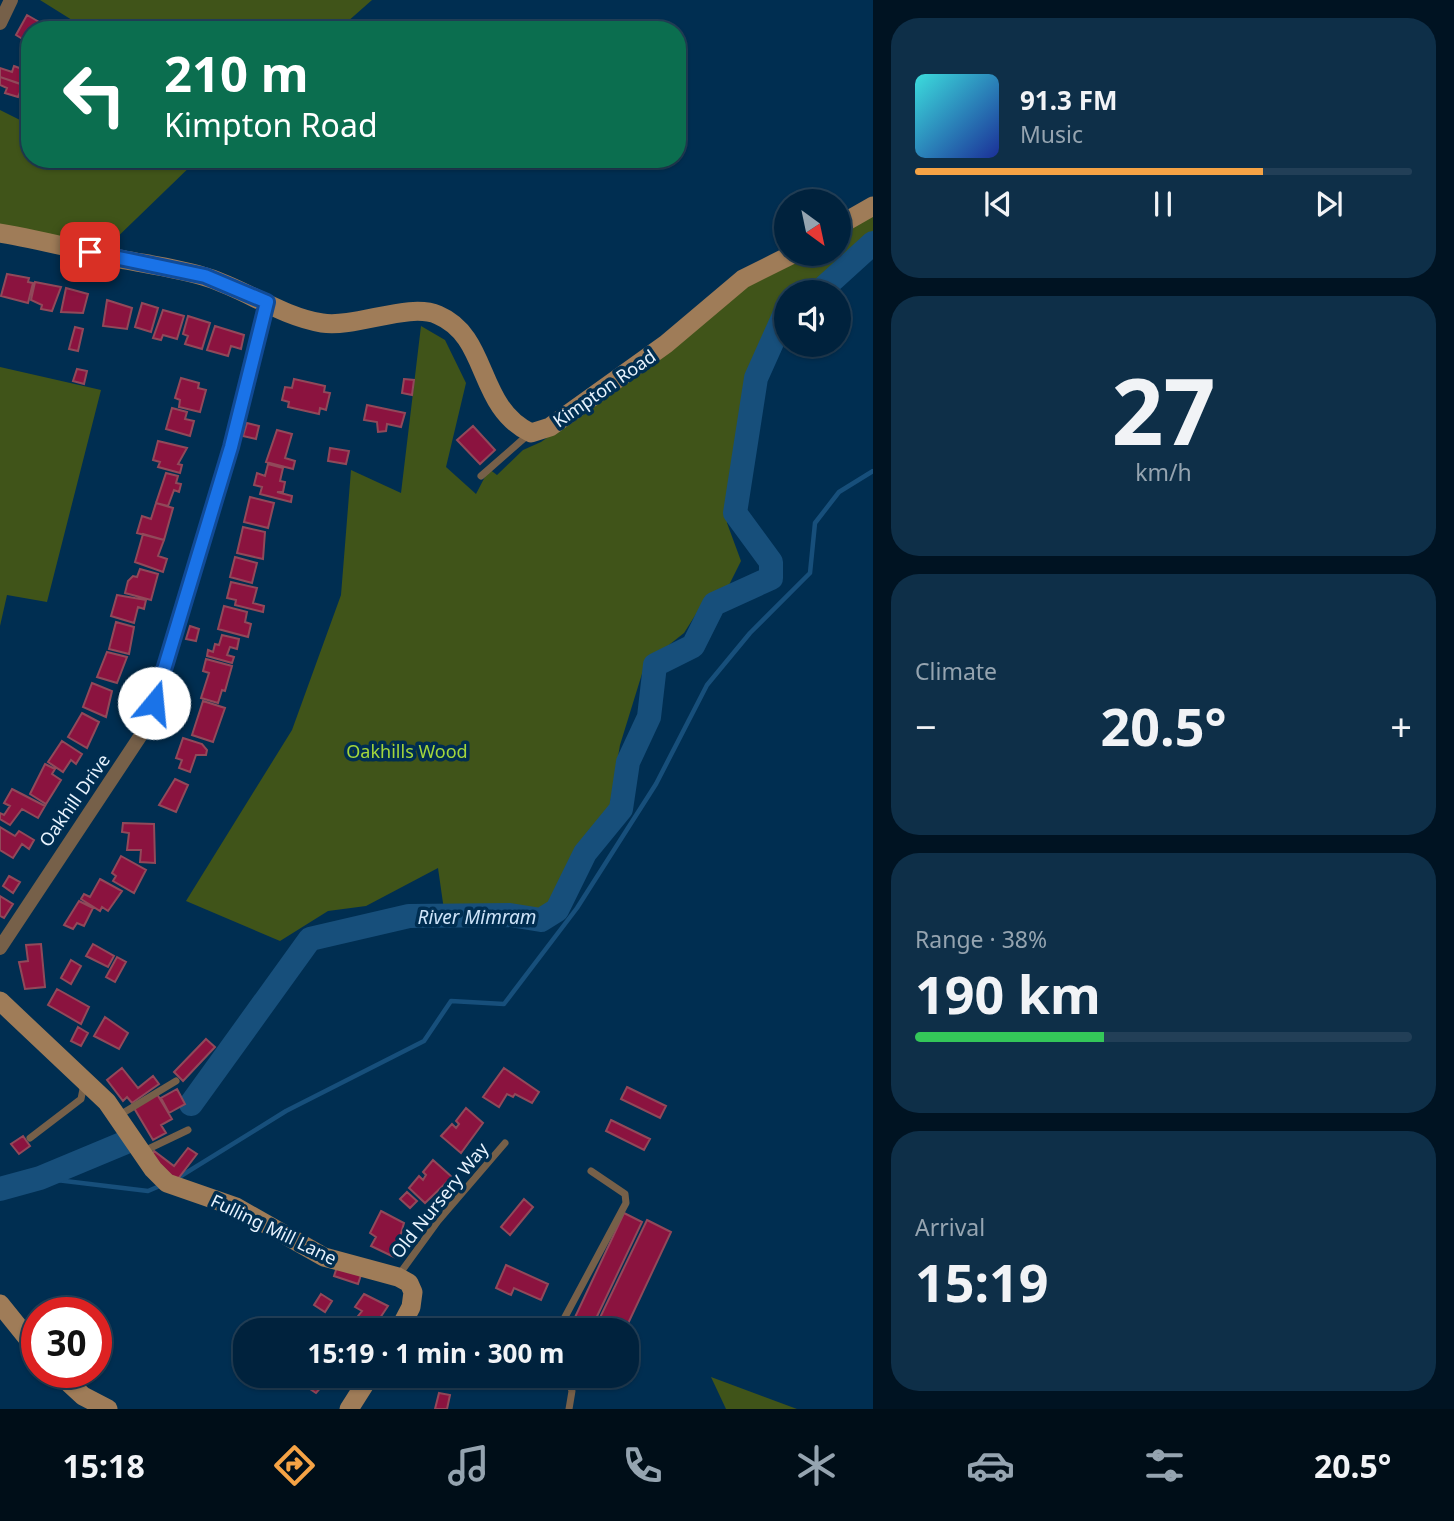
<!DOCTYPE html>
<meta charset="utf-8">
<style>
:root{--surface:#00223d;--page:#0e2f48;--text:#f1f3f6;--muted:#95a4b0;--line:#223f57;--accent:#f5a345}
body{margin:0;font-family:"Noto Sans",sans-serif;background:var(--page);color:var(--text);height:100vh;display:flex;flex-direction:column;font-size:26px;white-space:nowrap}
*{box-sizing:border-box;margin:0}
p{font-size:23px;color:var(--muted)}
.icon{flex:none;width:38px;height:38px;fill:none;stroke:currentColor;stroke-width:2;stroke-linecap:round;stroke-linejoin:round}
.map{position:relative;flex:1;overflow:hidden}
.side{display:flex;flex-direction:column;gap:18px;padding:18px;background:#001322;width:581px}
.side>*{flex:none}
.guide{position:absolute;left:21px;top:21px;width:665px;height:147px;border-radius:28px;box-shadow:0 2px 5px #0004,0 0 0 2px var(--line);background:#0b6e4f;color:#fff;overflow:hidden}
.needle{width:46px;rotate:147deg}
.buttons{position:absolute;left:774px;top:189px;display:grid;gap:14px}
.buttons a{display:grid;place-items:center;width:77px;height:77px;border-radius:50%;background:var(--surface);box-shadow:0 2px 5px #0004,0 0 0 2px var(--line);font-size:35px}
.speed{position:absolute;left:21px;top:1297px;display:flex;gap:14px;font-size:35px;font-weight:700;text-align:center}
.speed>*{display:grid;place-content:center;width:91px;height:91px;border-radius:50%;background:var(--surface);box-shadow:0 2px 5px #0004,0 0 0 2px var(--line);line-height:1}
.speed .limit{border:10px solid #d22;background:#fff;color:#111}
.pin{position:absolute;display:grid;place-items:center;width:60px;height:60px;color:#fff;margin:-30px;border-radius:14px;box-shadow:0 4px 10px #0006}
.me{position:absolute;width:77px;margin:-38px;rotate:17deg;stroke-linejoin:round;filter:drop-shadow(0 0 5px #0008)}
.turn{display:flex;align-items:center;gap:24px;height:147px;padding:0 28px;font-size:32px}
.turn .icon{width:91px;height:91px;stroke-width:2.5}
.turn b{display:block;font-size:49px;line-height:60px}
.big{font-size:52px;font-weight:700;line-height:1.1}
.side .tile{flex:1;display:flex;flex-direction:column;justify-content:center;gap:10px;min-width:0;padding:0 24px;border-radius:28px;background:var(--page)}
.side .dial{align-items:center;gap:0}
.dial b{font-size:91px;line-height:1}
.song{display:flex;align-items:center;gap:21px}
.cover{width:84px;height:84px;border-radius:10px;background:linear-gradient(135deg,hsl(180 70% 55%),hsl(230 70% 35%))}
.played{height:7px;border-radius:4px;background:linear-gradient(90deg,var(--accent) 70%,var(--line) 70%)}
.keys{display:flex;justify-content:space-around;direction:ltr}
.heat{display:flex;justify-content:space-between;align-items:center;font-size:38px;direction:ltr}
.charge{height:10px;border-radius:5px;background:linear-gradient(90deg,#34c759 38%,var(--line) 0)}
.trip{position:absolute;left:233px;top:1318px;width:406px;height:70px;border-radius:28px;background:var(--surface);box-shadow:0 2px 5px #0004,0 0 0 2px var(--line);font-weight:700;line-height:70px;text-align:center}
.tab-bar{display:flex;height:112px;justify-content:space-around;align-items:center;background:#000e18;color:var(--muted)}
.tab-bar .icon{width:49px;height:49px}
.tab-bar .on{color:var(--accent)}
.tab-bar b{font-size:32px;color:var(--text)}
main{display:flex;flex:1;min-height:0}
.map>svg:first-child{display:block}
.green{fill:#405419}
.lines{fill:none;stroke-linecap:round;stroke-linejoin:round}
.stream{stroke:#174f7b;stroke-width:4.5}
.river{stroke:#174f7b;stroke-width:24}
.building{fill:#8b133f;stroke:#91495a;stroke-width:2}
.lane{stroke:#766049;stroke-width:7}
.street{stroke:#766049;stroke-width:14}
.secondary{stroke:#9f7c58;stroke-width:19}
.route-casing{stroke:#114b97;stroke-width:18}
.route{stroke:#1a73e8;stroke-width:12}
.labels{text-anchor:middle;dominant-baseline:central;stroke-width:7;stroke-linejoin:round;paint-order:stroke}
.street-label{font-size:18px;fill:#e7f3fe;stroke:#002e51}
.park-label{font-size:18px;fill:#a3d63c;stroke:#002e51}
.water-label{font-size:19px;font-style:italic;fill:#cee4f9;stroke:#002e51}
</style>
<main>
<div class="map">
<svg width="873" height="1409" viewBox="0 0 873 1409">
<rect width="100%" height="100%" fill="#002e51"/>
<path class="green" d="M 40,0 L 372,0 L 338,30 L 88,30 Z
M 0,110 L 30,125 L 30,159 L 198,159 L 106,248 L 0,228 Z
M 873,214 L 873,231 L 852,256 L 809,292 L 786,292 L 786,305 L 768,323 L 746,387 L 727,523 L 741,561 L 729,585 L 703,603 L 684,633 L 645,664 L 620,745 L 609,810 L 582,843 L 551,906 L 539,910 L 444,910 L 438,868 L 366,906 L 328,911 L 280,941 L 186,901 L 292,730 L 341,595 L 351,470 L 401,493 L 421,326 L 445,340 L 466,383 L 446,467 L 476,494 L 489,469 L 497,475 L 523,450 L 541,442 L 676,347 L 744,286 L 806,254 L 838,254 L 838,235 Z
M 0,367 L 101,390 L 47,602 L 7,595 L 0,626 Z
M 711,1377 L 797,1409 L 726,1409 Z"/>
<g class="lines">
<path class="stream" d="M 40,1178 L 148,1191 L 162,1185
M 176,1179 L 286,1111 L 424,1041 L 451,1001 L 504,1004 L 577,908 L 656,784 L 707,685 L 750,633 L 810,573 L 815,523 L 839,492 L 873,471"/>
<path class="river" d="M 819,292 L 873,243
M 191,1104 L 310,939 L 409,916 L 510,915 L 541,920 L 557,910 L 585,853 L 621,809 L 628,762 L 649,717 L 655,665 L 693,646 L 714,604 L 771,578 L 771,562 L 735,513 L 756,378 L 786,311
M 0,1189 L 40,1178 L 124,1143"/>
</g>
<path class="building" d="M 27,15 L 41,23 L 37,30 L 30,30 L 29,43 L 16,35 Z
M 14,66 L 30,72 L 27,86 L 0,77 L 0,68 L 12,72 Z
M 0,77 L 23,85 L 18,97 L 5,93 L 7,88 L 0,85 Z
M 7,274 L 29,278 L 28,282 L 33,283 L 28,303 L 1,296 Z
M 35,282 L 61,287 L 52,311 L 41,309 L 42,305 L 31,300 Z
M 66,288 L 88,294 L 83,313 L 61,312 Z
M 107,300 L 132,308 L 127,329 L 103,326 Z
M 142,303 L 158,308 L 151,332 L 135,327 Z
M 163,310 L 184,316 L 177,339 L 163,335 L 161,340 L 153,338 Z
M 188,316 L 210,323 L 202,349 L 185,344 L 188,336 L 183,334 Z
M 215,326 L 244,335 L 241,349 L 231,346 L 228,356 L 207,350 Z
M 75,327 L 83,329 L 78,351 L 69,349 Z
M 77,369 L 87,371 L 84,384 L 73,381 Z
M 181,378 L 199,383 L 198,388 L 206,390 L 200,412 L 179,407 L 180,400 L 175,398 Z
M 294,379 L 325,386 L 324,392 L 330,393 L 326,410 L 320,408 L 319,414 L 288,407 L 289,402 L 282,400 L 285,387 L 292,388 Z
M 404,379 L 414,380 L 412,395 L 402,393 Z
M 367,405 L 405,413 L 401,427 L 387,424 L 386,431 L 378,432 L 377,422 L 364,420 Z
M 172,408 L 187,412 L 185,419 L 194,421 L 190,436 L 166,429 Z
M 247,423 L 259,426 L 256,439 L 243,436 Z
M 473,426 L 495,450 L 480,464 L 457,440 Z
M 277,430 L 292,434 L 285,458 L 295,461 L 293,469 L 266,462 Z
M 158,441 L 187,448 L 178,464 L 182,465 L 180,473 L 158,467 L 160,462 L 153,460 Z
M 330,448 L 349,451 L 346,464 L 328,461 Z
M 268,464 L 283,468 L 280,481 L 285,482 L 283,492 L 277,492 L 292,496 L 291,502 L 260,494 L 262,487 L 254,485 L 257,473 L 265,476 Z
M 166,473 L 178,476 L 176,483 L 181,484 L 179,492 L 174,490 L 168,506 L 156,503 Z
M 250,497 L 274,503 L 268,528 L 244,522 Z
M 156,503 L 173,508 L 164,540 L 137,533 L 142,516 L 151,519 Z
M 243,527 L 265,532 L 263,559 L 237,553 Z
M 143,534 L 164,540 L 158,556 L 167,559 L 163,572 L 135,562 Z
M 235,557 L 257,563 L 252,583 L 230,577 Z
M 140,569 L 158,574 L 151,600 L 125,593 L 128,581 L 133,576 L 137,577 Z
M 231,582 L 257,588 L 253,603 L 264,606 L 263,612 L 235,605 L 236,600 L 227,598 Z
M 117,595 L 146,600 L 144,609 L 138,607 L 134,623 L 111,616 Z
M 224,606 L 247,612 L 245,622 L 251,624 L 248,637 L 218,629 Z
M 116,622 L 134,627 L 129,654 L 109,649 Z
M 190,626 L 199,629 L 196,641 L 186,639 Z
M 222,635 L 239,639 L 237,649 L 230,647 L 227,655 L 234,657 L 232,663 L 207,656 L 208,650 L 213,652 L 215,644 L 219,645 Z
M 107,652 L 127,657 L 117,683 L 97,677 Z
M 206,659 L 232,666 L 225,691 L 222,690 L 218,703 L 201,698 L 209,673 L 203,671 Z
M 92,683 L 112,691 L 106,717 L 83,707 Z
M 203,701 L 225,708 L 213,742 L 192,735 Z
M 82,713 L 99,722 L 87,748 L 68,737 Z
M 183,738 L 202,744 L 207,750 L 206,755 L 196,755 L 190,772 L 179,768 L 182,760 L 176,758 Z
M 62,741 L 82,754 L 76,764 L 71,760 L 63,772 L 48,762 Z
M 45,764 L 55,769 L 52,774 L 61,780 L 46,804 L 30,794 Z
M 175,779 L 188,785 L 176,812 L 159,805 Z
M 12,789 L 45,806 L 38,818 L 22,809 L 10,825 L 0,819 L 0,813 L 4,815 L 10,806 L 4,803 Z
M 123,823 L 154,824 L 155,863 L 140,862 L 141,850 L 127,850 L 129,833 L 122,832 Z
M 0,827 L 15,836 L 19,831 L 34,840 L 29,849 L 22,844 L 13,858 L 0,850 Z
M 121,856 L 146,870 L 134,893 L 113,881 L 116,876 L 112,873 Z
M 9,876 L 20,882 L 13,893 L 3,886 Z
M 100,879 L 122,891 L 108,911 L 102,907 L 100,911 L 81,899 L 84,894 L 90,897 Z
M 0,896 L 13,904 L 4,918 L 0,916 Z
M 79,901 L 93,908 L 84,926 L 77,923 L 73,929 L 64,925 Z
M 41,944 L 45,987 L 25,989 L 19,962 L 28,961 L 26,945 Z
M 93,944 L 114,956 L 108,967 L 86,956 Z
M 117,957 L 126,962 L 115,982 L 106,977 Z
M 71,960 L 81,966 L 71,984 L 61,978 Z
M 57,989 L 89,1007 L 81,1024 L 48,1005 Z
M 105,1017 L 128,1033 L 119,1049 L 94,1036 Z
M 78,1027 L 88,1033 L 81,1046 L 71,1041 Z
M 206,1039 L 215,1047 L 183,1081 L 174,1072 Z
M 122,1068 L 138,1088 L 153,1076 L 159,1084 L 132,1103 L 127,1097 L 123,1101 L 107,1080 Z
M 504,1068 L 539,1092 L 532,1103 L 515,1094 L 513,1097 L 507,1094 L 499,1107 L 483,1097 Z
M 627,1087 L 666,1106 L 660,1118 L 621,1099 Z
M 177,1089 L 185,1104 L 169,1113 L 161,1098 Z
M 157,1094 L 172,1119 L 161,1125 L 166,1133 L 153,1140 L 134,1108 Z
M 466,1108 L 483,1123 L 461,1153 L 441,1136 L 452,1124 L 456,1128 L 459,1124 L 456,1121 Z
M 611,1120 L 650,1139 L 644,1150 L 606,1131 Z
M 23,1136 L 30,1146 L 19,1154 L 11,1144 Z
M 188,1148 L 197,1154 L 177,1180 L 149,1158 L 154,1151 L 174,1166 Z
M 433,1160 L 452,1177 L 425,1203 L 409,1188 L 419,1176 L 423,1180 L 426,1175 L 423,1172 Z
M 407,1192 L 417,1201 L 410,1208 L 400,1199 Z
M 524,1199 L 533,1207 L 510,1235 L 501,1227 Z
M 381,1211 L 404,1223 L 394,1257 L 371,1246 L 376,1237 L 370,1233 Z
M 624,1213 L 642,1222 L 591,1329 L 594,1330 L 569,1330 Z
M 647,1220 L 671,1232 L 625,1330 L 594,1330 Z
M 506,1265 L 548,1284 L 541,1300 L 514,1288 L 511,1295 L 496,1288 Z
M 337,1267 L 361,1275 L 358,1284 L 334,1276 Z
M 321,1294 L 332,1301 L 325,1312 L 314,1305 Z
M 364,1294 L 388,1306 L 372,1330 L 366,1327 L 364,1330 L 347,1330 L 362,1311 L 355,1307 Z
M 314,1376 L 331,1376 L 316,1393 L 307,1387 Z
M 439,1393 L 450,1395 L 447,1409 L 435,1409 Z"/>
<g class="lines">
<path class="lane" d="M 481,476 L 530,433
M 118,1116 L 176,1081
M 30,1138 L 81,1099 L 84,1084
M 144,1151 L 188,1130
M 398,1276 L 438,1221 L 505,1143
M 558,1330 L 626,1203 L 625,1194 L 591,1171
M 566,1376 L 572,1391 L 569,1409"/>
<path class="street" d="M 0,23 L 11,0
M 0,948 L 145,729 L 231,447 L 267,302"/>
<path class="secondary" d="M 838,226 L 873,206
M 0,233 C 42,240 83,251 125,260 C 152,265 182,269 209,278 C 246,290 283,317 322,323 C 357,328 409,302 438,315 C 490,337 476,407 531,433 L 550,427 L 666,344 L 743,279 L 793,254
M 0,1001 L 107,1102 L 153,1169 L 167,1183 L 236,1207 L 324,1257 L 398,1277 L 409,1283 L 413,1292 L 411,1307 L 399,1330
M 0,1304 L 37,1350
M 57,1372 L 83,1396 L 108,1409
M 349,1409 L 370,1376"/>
</g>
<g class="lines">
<g class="route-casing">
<path id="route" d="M 90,252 L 205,276 L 267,302 L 231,447 L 154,703"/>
</g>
<use href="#route" class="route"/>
</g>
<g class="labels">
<g class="street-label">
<text transform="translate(604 388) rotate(-35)">Kimpton Road</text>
<text transform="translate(74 800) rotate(-55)">Oakhill Drive</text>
<text transform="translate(439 1200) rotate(-51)">Old Nursery Way</text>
<text transform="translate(274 1229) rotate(26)">Fulling Mill Lane</text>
</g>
<g class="park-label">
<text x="407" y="751">Oakhills Wood</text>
</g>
<g class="water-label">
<text x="477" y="917">River Mimram</text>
</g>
</g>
</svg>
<div class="buttons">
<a><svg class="needle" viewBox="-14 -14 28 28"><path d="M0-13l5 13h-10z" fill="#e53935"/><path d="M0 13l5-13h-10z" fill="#95a4b0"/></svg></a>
<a><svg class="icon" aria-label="sound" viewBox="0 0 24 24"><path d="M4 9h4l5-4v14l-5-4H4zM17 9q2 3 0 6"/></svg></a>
</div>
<div class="speed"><div class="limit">30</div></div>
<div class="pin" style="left:90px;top:252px;background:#d93025"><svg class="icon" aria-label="arrive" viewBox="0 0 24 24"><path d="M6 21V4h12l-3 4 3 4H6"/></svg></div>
<svg class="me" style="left:154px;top:703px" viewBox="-20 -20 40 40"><circle r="19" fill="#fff"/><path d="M0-13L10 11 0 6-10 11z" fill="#1a73e8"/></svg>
<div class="trip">15:19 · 1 min · 300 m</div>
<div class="guide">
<div class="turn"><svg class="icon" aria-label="left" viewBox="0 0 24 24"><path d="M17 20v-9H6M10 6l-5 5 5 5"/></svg><div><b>210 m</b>Kimpton Road</div></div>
</div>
</div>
<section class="side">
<div class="tile">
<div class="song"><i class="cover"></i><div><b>91.3 FM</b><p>Music</p></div></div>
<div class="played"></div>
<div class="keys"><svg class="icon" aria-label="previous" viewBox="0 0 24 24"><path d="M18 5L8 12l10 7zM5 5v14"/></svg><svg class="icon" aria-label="pause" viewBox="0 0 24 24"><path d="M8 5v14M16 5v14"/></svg><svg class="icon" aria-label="next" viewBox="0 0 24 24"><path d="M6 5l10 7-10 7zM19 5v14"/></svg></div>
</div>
<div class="tile dial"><b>27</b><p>km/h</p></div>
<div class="tile"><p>Climate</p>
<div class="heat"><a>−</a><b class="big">20.5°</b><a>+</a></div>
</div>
<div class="tile"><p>Range · 38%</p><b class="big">190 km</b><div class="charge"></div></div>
<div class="tile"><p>Arrival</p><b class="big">15:19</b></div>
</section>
</main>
<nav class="tab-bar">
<b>15:18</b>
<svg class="icon on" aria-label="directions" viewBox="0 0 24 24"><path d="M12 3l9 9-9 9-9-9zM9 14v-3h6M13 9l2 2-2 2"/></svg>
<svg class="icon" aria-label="music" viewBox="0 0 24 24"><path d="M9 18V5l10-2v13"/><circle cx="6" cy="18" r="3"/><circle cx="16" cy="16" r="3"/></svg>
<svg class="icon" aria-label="phone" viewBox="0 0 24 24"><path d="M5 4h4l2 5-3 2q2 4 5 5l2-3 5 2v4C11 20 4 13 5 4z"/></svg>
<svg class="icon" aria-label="climate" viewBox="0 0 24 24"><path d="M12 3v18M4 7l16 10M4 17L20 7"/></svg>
<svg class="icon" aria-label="car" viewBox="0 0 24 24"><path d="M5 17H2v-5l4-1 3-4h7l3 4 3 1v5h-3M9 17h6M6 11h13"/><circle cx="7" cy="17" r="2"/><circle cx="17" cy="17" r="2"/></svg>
<svg class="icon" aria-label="filters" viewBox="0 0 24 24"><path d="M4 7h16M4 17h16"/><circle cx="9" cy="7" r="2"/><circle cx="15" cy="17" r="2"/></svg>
<b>20.5°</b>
</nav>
